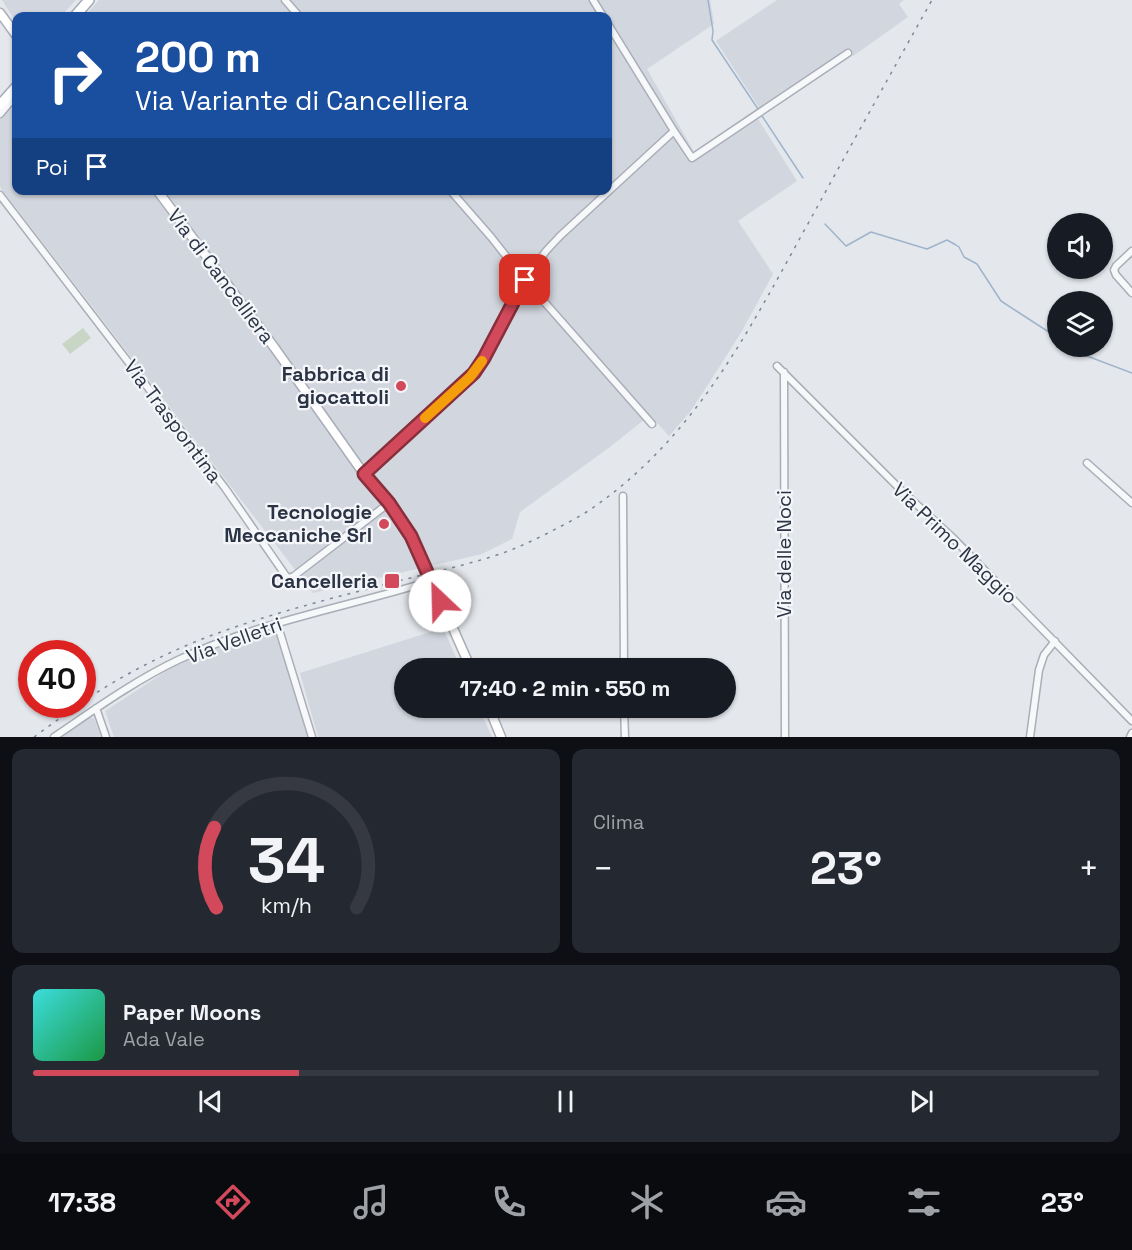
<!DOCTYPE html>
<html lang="it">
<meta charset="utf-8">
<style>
:root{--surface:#171b24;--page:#242831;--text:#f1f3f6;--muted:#9ea1a6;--line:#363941;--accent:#d1495b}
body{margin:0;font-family:"Space Grotesk",sans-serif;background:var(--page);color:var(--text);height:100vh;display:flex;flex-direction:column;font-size:22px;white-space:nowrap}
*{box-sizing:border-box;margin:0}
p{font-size:20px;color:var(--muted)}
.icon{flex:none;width:33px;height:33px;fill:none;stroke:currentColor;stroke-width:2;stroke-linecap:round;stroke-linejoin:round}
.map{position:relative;height:737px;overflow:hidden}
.drawer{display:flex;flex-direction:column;gap:12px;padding:12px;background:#0d0f14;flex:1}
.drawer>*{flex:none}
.banner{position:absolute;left:12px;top:12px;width:600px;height:183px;border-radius:12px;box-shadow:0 2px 4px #0004;background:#1a4fa0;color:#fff;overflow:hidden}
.buttons{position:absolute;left:1047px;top:213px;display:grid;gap:12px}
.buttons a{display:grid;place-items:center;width:66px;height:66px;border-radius:50%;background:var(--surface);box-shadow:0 2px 4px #0004;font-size:30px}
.speed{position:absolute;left:18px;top:640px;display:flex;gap:12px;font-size:30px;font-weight:700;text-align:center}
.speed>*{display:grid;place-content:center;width:78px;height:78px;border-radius:50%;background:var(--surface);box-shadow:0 2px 4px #0004;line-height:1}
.speed .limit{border:9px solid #d22;background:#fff;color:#111}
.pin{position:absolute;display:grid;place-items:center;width:51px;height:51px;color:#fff;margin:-26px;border-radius:12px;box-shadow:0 3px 9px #0006}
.me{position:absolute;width:66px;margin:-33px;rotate:336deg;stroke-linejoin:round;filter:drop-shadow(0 0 4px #0008)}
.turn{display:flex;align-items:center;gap:21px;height:126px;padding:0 24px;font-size:27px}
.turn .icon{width:78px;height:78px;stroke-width:2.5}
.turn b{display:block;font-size:42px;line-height:51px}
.then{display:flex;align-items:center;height:57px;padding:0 24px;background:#0003;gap:12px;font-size:22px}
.big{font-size:45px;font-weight:700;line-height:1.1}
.drawer .tile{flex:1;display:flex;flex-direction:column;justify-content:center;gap:9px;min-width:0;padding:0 21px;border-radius:12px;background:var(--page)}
.drawer .dial{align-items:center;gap:0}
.dial svg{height:156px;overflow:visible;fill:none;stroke:var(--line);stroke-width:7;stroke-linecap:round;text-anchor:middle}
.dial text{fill:var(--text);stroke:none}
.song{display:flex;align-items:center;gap:18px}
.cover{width:72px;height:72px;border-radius:9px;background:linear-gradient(135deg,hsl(180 70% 55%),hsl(140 70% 35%))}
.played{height:6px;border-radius:3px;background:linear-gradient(90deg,var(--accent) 25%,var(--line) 25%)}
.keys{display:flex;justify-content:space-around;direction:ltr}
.heat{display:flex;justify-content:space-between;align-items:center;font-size:33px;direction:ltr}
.drawer .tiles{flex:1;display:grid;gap:12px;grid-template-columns:1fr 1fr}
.tile:last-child{grid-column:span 2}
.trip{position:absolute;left:394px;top:658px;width:342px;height:60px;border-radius:30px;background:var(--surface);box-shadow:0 2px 4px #0004;font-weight:700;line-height:60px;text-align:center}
.dock{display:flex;height:96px;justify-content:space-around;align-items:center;background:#090b0e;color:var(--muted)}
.dock .icon{width:42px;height:42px}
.dock .current{color:var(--accent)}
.dock b{font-size:27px;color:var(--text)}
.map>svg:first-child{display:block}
.built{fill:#d2d6de}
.green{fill:#c9d6c5}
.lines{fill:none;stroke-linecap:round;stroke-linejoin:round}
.stream{stroke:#9fb4cc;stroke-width:1.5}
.street-casing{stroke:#a9aeb7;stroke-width:9}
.secondary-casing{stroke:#a9aeb7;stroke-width:11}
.primary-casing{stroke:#a3abb8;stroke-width:12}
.street{stroke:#f7f8fa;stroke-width:6}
.secondary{stroke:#fff;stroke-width:8}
.primary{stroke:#fff;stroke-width:9}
.rail{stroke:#7d8696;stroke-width:1.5;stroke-dasharray:3 6;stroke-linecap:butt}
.route-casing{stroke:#882f3b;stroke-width:15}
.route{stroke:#d1495b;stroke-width:10}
.slow{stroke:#f59e0b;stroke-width:10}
.poi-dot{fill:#d1495b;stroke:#f4f6f9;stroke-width:2}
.labels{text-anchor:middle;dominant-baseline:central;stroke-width:4.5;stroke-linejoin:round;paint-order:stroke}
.street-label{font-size:20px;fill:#2b3445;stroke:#f4f6f9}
.poi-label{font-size:20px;font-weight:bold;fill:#2b3445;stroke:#f4f6f9;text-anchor:end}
</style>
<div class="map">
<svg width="1132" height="737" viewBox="0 0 1132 737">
<rect width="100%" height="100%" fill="#e4e7ec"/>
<path class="built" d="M 2,0 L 76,0 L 61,16 L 16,16 L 16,22 Z
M 99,0 L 710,0 L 714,24 L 647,69 L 698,159 L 758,119 L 797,181 L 738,221 L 773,274 L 742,331 L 720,366 L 690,412 L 669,436 L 650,415 L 610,447 L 520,512 L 512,539 L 482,554 L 313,593 L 0,187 L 0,119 L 16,99 L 16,190 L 608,190 L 608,16 L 85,16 Z
M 777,0 L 904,0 L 899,4 L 908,17 L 853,56 L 848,49 L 760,109 L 716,41 Z
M 443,628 L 461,669 L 405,669 L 405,708 L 479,708 L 492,737 L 318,737 L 300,673 Z
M 277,629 L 309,737 L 114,737 L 105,711 L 168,670 L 209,650 Z
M 87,717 L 94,718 L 101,737 L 58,737 Z"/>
<path class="green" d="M 83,328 L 91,338 L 70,354 L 62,344 Z"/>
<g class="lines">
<path class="stream" d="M 708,0 L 713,31 L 712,40 L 758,109
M 762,116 L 803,178
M 825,224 L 846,246 L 871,232 L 927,249 L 947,240 L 956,245 L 959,247 L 964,257 L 977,264 L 1001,301 L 1058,338
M 1069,346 L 1087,356 L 1132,373"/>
<g class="street-casing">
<path id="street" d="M 285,0 L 299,16
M 593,0 L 603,16
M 608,24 L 674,131 L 692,158 L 848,53
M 0,114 L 16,95
M 450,190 L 491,237 L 525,280 L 652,424
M 0,195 L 225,488 L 286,576 L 289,578 L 294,576 L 389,503
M 1132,251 L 1116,266 L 1114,270 L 1116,275 L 1132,293
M 777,366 L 900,489 L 953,538 L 1132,721
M 784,372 L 785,737
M 1087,463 L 1132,503
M 364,474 L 474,373 L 484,358 L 525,280 L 546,251 L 560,236 L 674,131
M 623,496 L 624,669
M 277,623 L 312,737
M 96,708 L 106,737
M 624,708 L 625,737
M 54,737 C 94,710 134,681 178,660 C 258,622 347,607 431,581
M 1030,737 L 1039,670 L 1044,655 L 1055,641
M 1130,737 L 1132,733"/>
</g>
<g class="secondary-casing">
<path id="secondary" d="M 0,13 L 16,35
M 157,190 L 274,347 L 364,474 L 389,503 L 411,536 L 418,549 L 471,669
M 489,708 L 501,737"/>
</g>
<g class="primary-casing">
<path id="primary" d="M 75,16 L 89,0
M 0,105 L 16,87"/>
</g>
<use href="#street" class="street"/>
<use href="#secondary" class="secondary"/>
<use href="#primary" class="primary"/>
<path class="rail" d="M 82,702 C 124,674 171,650 218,633 C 276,612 337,597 398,581 C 430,573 462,566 494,556 C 513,550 530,542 548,533 C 563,525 580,517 594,507 C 698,434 750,328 810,220 C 850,147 891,73 932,0
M 34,737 L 78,705"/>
</g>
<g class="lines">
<g class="route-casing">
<path id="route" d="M 440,601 L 411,536 L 389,503 L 364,474 L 474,373 L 484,358 L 525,280"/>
</g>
<use href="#route" class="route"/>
<path class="slow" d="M 425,418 L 470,377 L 482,361"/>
</g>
<g class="poi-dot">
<circle cx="401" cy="386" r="6"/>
<circle cx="384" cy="524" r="6"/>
<rect x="384" y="573" width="16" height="16" rx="3"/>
</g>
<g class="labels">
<g class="street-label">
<text transform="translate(221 276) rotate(53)">Via di Cancelliera</text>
<text transform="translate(173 421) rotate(53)">Via Traspontina</text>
<text transform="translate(955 543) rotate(44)">Via Primo Maggio</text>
<text transform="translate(784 554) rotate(-90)">Via delle Noci</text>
<text transform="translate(234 640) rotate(-20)">Via Velletri</text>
</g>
<g class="poi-label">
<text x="389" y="374">Fabbrica di<tspan x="389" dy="23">giocattoli</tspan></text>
<text x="372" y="512">Tecnologie<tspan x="372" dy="23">Meccaniche Srl</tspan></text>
<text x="378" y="581">Cancelleria</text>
</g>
</g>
</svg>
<div class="buttons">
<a><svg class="icon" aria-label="sound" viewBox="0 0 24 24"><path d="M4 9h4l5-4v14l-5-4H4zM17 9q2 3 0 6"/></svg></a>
<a><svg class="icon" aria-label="layers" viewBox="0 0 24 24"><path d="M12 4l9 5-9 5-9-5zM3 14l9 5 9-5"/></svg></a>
</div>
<div class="speed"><div class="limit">40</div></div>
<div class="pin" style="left:525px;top:280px;background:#d93025"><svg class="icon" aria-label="arrive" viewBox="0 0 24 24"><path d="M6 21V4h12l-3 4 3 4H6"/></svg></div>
<svg class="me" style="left:440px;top:601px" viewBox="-20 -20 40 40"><circle r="19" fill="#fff"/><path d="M0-13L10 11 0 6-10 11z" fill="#d1495b"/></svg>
<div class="trip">17:40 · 2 min · 550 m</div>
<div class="banner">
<div class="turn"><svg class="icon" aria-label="right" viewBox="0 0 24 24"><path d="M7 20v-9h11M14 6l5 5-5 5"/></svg><div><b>200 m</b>Via Variante di Cancelliera</div></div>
<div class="then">Poi<svg class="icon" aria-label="arrive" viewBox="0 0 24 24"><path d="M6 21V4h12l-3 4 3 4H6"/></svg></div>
</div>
</div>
<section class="drawer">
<div class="tiles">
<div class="tile dial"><svg viewBox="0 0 100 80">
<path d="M14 69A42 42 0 1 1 86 69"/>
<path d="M14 69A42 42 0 0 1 13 28" stroke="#d1495b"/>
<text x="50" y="56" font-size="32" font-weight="700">34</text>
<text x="50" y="72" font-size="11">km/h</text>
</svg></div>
<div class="tile"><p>Clima</p>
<div class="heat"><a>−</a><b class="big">23°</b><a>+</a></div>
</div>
<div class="tile">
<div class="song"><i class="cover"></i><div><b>Paper Moons</b><p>Ada Vale</p></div></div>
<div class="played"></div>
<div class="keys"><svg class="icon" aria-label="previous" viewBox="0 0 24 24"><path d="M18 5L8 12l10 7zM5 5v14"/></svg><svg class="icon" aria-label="pause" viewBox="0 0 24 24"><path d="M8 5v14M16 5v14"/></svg><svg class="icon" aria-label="next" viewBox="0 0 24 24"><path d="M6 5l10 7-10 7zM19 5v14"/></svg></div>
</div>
</div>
</section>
<nav class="dock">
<b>17:38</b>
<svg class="icon current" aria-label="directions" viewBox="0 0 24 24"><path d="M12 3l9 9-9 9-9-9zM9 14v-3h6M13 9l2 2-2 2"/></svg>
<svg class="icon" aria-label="music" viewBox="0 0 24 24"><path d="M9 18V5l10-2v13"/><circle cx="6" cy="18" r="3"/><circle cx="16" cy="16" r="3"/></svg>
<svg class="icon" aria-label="phone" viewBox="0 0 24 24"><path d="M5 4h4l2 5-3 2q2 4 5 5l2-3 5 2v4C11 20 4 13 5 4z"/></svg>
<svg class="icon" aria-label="climate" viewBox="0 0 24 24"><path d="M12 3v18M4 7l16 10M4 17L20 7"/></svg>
<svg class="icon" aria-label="car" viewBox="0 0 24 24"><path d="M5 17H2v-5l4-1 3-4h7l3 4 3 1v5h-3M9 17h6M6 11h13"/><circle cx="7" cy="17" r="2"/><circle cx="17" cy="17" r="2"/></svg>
<svg class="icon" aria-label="filters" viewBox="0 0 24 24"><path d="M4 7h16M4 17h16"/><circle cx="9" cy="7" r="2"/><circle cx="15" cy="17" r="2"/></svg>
<b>23°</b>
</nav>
